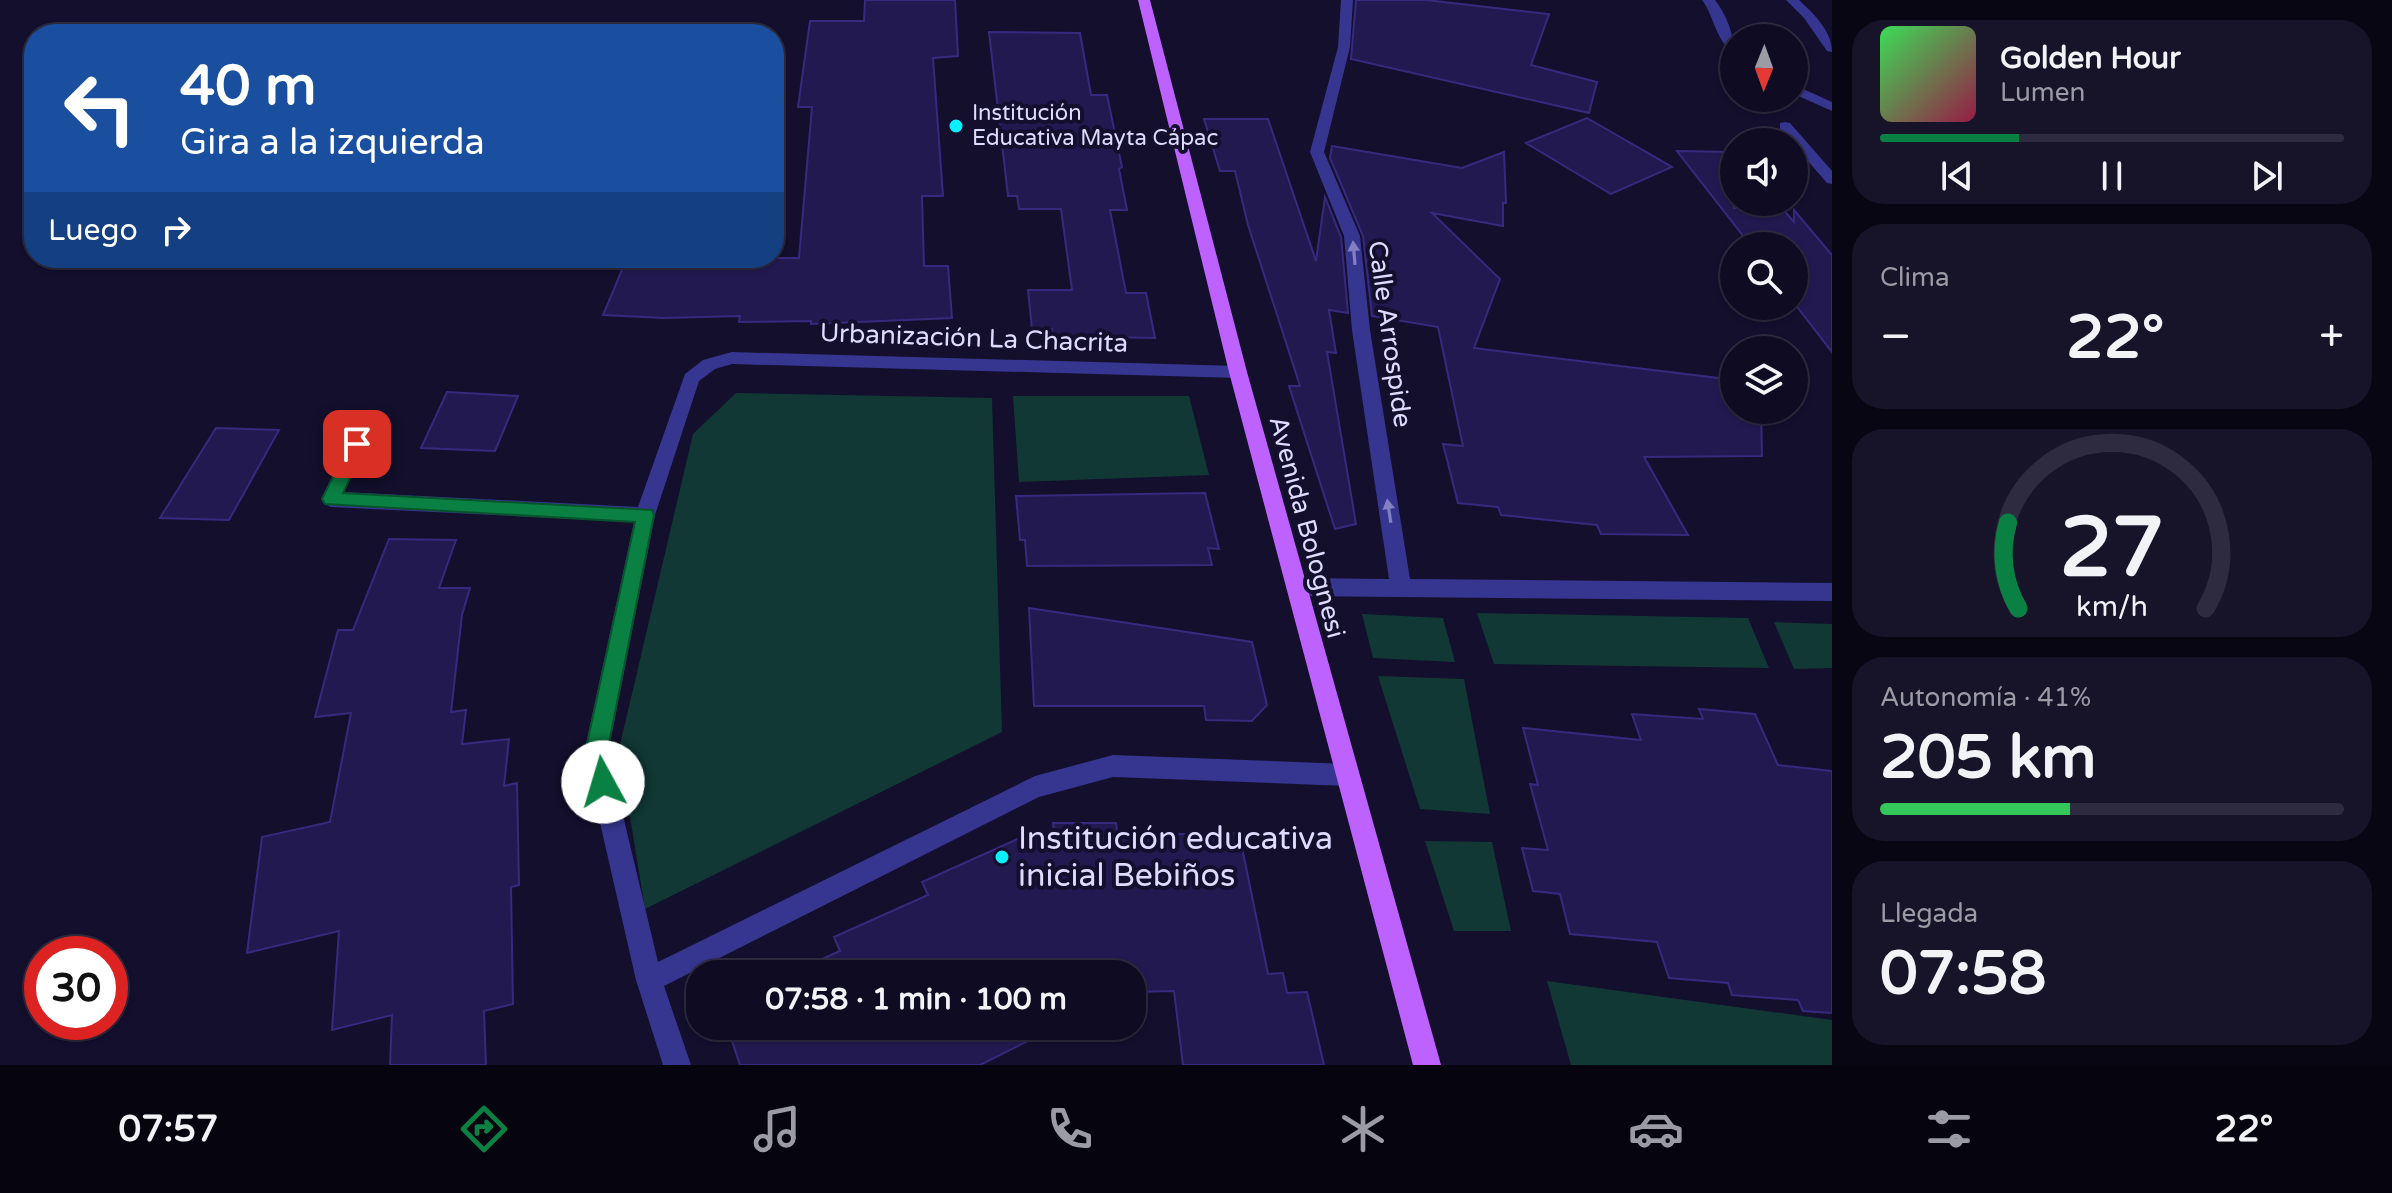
<!DOCTYPE html>
<html lang="es">
<meta charset="utf-8">
<style>
:root{--surface:#0e0b22;--page:#17142a;--text:#f1f3f6;--muted:#9b9ba5;--line:#2e2b40;--accent:#0b8043}
body{margin:0;font-family:"Varela Round",sans-serif;background:var(--page);color:var(--text);height:100vh;display:flex;flex-direction:column;font-size:30px;white-space:nowrap}
*{box-sizing:border-box;margin:0}
p{font-size:26px;color:var(--muted)}
.icon{flex:none;width:44px;height:44px;fill:none;stroke:currentColor;stroke-width:2;stroke-linecap:round;stroke-linejoin:round}
.map{position:relative;flex:1;overflow:hidden}
.details{display:flex;flex-direction:column;gap:20px;padding:20px;background:#080613;width:560px}
.details>*{flex:none}
.top-card{position:absolute;left:24px;top:24px;width:760px;height:244px;border-radius:32px;box-shadow:0 2px 6px #0004,0 0 0 2px var(--line);background:#1a4fa0;color:#fff;overflow:hidden}
.needle{width:52px;rotate:181deg}
.buttons{position:absolute;left:1720px;top:24px;display:grid;gap:16px}
.buttons a{display:grid;place-items:center;width:88px;height:88px;border-radius:50%;background:var(--surface);box-shadow:0 2px 6px #0004,0 0 0 2px var(--line);font-size:40px}
.speed{position:absolute;left:24px;top:936px;display:flex;gap:16px;font-size:40px;font-weight:700;text-align:center}
.speed>*{display:grid;place-content:center;width:104px;height:104px;border-radius:50%;background:var(--surface);box-shadow:0 2px 6px #0004,0 0 0 2px var(--line);line-height:1}
.speed .limit{border:12px solid #d22;background:#fff;color:#111}
.pin{position:absolute;display:grid;place-items:center;width:68px;height:68px;color:#fff;margin:-34px;border-radius:16px;box-shadow:0 4px 12px #0006}
.me{position:absolute;width:88px;margin:-44px;rotate:354deg;stroke-linejoin:round;filter:drop-shadow(0 0 6px #0008)}
.turn{display:flex;align-items:center;gap:28px;height:168px;padding:0 24px;font-size:36px}
.turn .icon{width:104px;height:104px;stroke-width:2.5}
.turn b{display:block;font-size:56px;line-height:68px}
.then{display:flex;align-items:center;height:76px;padding:0 24px;background:#0003;gap:16px;font-size:30px}
.big{font-size:60px;font-weight:800;line-height:1.1}
.details .tile{flex:1;display:flex;flex-direction:column;justify-content:center;gap:12px;min-width:0;padding:0 28px;border-radius:32px;background:var(--page)}
.details .dial{align-items:center;gap:0}
.dial svg{height:208px;overflow:visible;fill:none;stroke:var(--line);stroke-width:7;stroke-linecap:round;text-anchor:middle}
.dial text{fill:var(--text);stroke:none}
.song{display:flex;align-items:center;gap:24px}
.cover{width:96px;height:96px;border-radius:12px;background:linear-gradient(135deg,hsl(130 70% 55%),hsl(340 70% 35%))}
.played{height:8px;border-radius:4px;background:linear-gradient(90deg,var(--accent) 30%,var(--line) 30%)}
.keys{display:flex;justify-content:space-around;direction:ltr}
.heat{display:flex;justify-content:space-between;align-items:center;font-size:44px;direction:ltr}
.charge{height:12px;border-radius:6px;background:linear-gradient(90deg,#34c759 41%,var(--line) 0)}
.trip{position:absolute;left:686px;top:960px;width:460px;height:80px;border-radius:32px;background:var(--surface);box-shadow:0 2px 6px #0004,0 0 0 2px var(--line);font-weight:800;line-height:80px;text-align:center}
.tabs{display:flex;height:128px;justify-content:space-around;align-items:center;background:#06040e;color:var(--muted)}
.tabs .icon{width:56px;height:56px}
.tabs .on{color:var(--accent)}
.tabs b{font-size:36px;color:var(--text)}
main{display:flex;flex:1;min-height:0}
.map>svg:first-child{display:block}
.green{fill:#113835}
.building{fill:#221950;stroke:#372a7e;stroke-width:2}
.lines{fill:none;stroke-linecap:round;stroke-linejoin:round}
.minor{fill:#363690;fill-rule:evenodd}
.major{fill:#be62ff;fill-rule:evenodd}
.oneway{fill:#8280c2}
.route{fill:#0b8043;stroke:#07532c;stroke-width:2}
.poi-dot{fill:#07f0ff;stroke:#130f2d;stroke-width:3}
.labels{text-anchor:middle;dominant-baseline:central;stroke-width:8;stroke-linejoin:round;paint-order:stroke}
.far-poi-label{font-size:22px;fill:#dedbff;stroke:#130f2d;text-anchor:start}
.street-label{font-size:26px;fill:#dedbff;stroke:#130f2d}
.near-poi-label{font-size:32px;fill:#dedbff;stroke:#130f2d;text-anchor:start}
</style>
<main>
<div class="map">
<svg width="1832" height="1065" viewBox="0 0 1832 1065">
<rect width="100%" height="100%" fill="#130f2d"/>
<path class="green" d="M 736,393 L 992,398 L 1002,732 L 645,909 L 619,749 L 693,434 Z
M 1013,396 L 1189,396 L 1209,475 L 1019,482 Z
M 1477,613 L 1748,618 L 1769,668 L 1494,664 Z
M 1362,614 L 1443,618 L 1455,662 L 1373,658 Z
M 1774,622 L 1832,624 L 1832,668 L 1794,669 Z
M 1378,676 L 1464,679 L 1490,814 L 1420,809 Z
M 1425,841 L 1492,842 L 1511,931 L 1454,931 Z
M 1547,981 L 1832,1020 L 1832,1065 L 1571,1065 Z"/>
<path class="building" d="M 865,0 L 955,0 L 958,56 L 933,58 L 943,196 L 922,196 L 924,266 L 948,266 L 952,318 L 811,324 L 811,321 L 739,322 L 740,316 L 664,318 L 603,315 L 627,258 L 799,258 L 812,107 L 798,107 L 810,21 L 864,21 Z
M 1356,0 L 1426,0 L 1549,14 L 1531,65 L 1597,82 L 1589,113 L 1351,59 Z
M 989,32 L 1080,33 L 1091,95 L 1107,95 L 1122,167 L 1119,169 L 1127,210 L 1110,210 L 1126,293 L 1146,293 L 1155,338 L 1053,336 L 1052,329 L 1032,329 L 1028,290 L 1072,290 L 1061,209 L 1019,209 L 1017,196 L 1008,196 Z
M 1587,118 L 1672,167 L 1611,194 L 1526,143 Z
M 1204,119 L 1268,119 L 1316,261 L 1325,197 L 1341,237 L 1348,313 L 1329,310 L 1336,353 L 1327,352 L 1356,524 L 1335,529 L 1289,386 L 1300,386 L 1248,225 L 1235,171 L 1220,171 Z
M 1332,146 L 1462,168 L 1504,152 L 1506,203 L 1503,203 L 1503,226 L 1432,213 L 1500,279 L 1474,348 L 1734,380 L 1734,410 L 1761,410 L 1762,456 L 1644,457 L 1688,535 L 1601,534 L 1597,525 L 1501,515 L 1498,507 L 1458,503 L 1443,444 L 1463,446 L 1438,327 L 1372,316 L 1363,236 L 1330,158 Z
M 1677,151 L 1734,152 L 1734,208 L 1782,208 L 1794,222 L 1794,210 L 1832,255 L 1832,352 L 1794,303 L 1794,246 L 1751,246 Z
M 447,392 L 518,396 L 495,451 L 421,448 Z
M 216,428 L 279,430 L 229,520 L 160,518 Z
M 1205,493 L 1219,549 L 1208,548 L 1212,565 L 1027,566 L 1025,540 L 1020,540 L 1016,496 Z
M 389,539 L 456,540 L 439,588 L 470,588 L 462,615 L 451,712 L 466,710 L 462,744 L 509,739 L 504,786 L 517,783 L 519,885 L 511,887 L 513,1004 L 484,1011 L 486,1065 L 390,1065 L 392,1015 L 332,1030 L 339,931 L 247,953 L 262,837 L 330,822 L 351,713 L 315,717 L 338,630 L 353,630 Z
M 1029,608 L 1252,642 L 1267,705 L 1252,721 L 1206,720 L 1204,706 L 1034,706 Z
M 1699,709 L 1755,714 L 1778,765 L 1832,771 L 1832,1013 L 1803,1011 L 1798,1000 L 1732,995 L 1728,983 L 1669,978 L 1657,942 L 1570,934 L 1560,894 L 1533,891 L 1522,848 L 1548,850 L 1530,784 L 1538,785 L 1523,728 L 1641,740 L 1632,714 L 1703,719 Z
M 1053,823 L 1116,823 L 1118,835 L 1239,833 L 1268,974 L 1283,973 L 1287,993 L 1307,992 L 1324,1065 L 1183,1065 L 1174,991 L 1132,992 L 1132,974 L 789,974 L 840,951 L 834,937 L 928,895 L 922,882 L 1020,838 L 1055,839 Z
M 727,1026 L 1058,1026 L 980,1065 L 740,1065 Z"/>
<g class="lines">
<path class="minor" d="M 1341,0 L 1353,0 L 1350,47 L 1324,152 L 1360,236 L 1370,330 L 1410,579 L 1832,583 L 1832,601 L 1296,596 L 1289,593 L 1286,587 L 1289,581 L 1296,578 L 1389,579 L 1352,330 L 1344,236 L 1310,152 L 1338,47 Z
M 1702,0 L 1715,0 C 1726,14 1734,34 1734,52 C 1716,43 1714,15 1702,0 Z
M 1786,0 L 1799,0 C 1814,14 1832,31 1832,52 L 1827,51 L 1804,18 Z
M 1794,85 L 1832,102 L 1832,111 L 1794,94 Z
M 1785,122 L 1790,123 L 1832,171 L 1832,184 L 1827,183 L 1780,129 L 1780,123 Z
M 732,352 L 1238,366 L 1247,372 L 1238,378 L 732,364 L 715,369 L 699,381 L 655,515 L 608,753 L 658,962 L 1035,776 L 1113,755 L 1347,764 L 1355,767 L 1359,775 L 1355,783 L 1347,786 L 1113,777 L 1039,797 L 664,986 L 691,1065 L 663,1065 L 636,980 L 584,753 L 634,522 L 331,507 L 324,504 L 321,499 L 350,439 L 357,437 L 366,444 L 344,492 L 638,507 L 685,374 L 703,360 Z"/>
<path class="major" d="M 1138,0 L 1150,0 L 1247,372 L 1441,1065 L 1413,1065 L 1229,372 Z"/>
</g>
<defs><path id="oneway-solid" d="M-6-.8H1V-3.2L6.5 0L1 3.2V.8H-6Z" transform="scale(2)"/></defs>
<g class="oneway">
<use href="#oneway-solid" transform="translate(1354 253) rotate(-95)"/>
<use href="#oneway-solid" transform="translate(1389 511) rotate(-99)"/>
</g>
<path class="route" d="M 357,438 L 366,444 L 343,493 L 652,510 L 654,515 L 607,753 L 613,782 L 610,789 L 603,792 L 595,789 L 585,753 L 635,522 L 325,504 L 322,499 L 351,440 Z"/>
<g class="poi-dot">
<circle cx="956" cy="126" r="8"/>
<circle cx="1002" cy="857" r="8"/>
</g>
<g class="labels">
<g class="far-poi-label">
<text x="972" y="113">Institución<tspan x="972" dy="25">Educativa Mayta Cápac</tspan></text>
</g>
<g class="street-label">
<text transform="translate(1390 334) rotate(82)">Calle Arrospide</text>
<text transform="translate(974 338) rotate(2)">Urbanización La Chacrita</text>
<text transform="translate(1307 527) rotate(75)">Avenida Bolognesi</text>
</g>
<g class="near-poi-label">
<text x="1018" y="839">Institución educativa<tspan x="1018" dy="37">inicial Bebiños</tspan></text>
</g>
</g>
</svg>
<div class="buttons">
<a><svg class="needle" viewBox="-14 -14 28 28"><path d="M0-13l5 13h-10z" fill="#e53935"/><path d="M0 13l5-13h-10z" fill="#9b9ba5"/></svg></a>
<a><svg class="icon" aria-label="sound" viewBox="0 0 24 24"><path d="M4 9h4l5-4v14l-5-4H4zM17 9q2 3 0 6"/></svg></a>
<a><svg class="icon" aria-label="search" viewBox="0 0 24 24"><circle cx="10" cy="10" r="6"/><path d="M15 15l6 6"/></svg></a>
<a><svg class="icon" aria-label="layers" viewBox="0 0 24 24"><path d="M12 4l9 5-9 5-9-5zM3 14l9 5 9-5"/></svg></a>
</div>
<div class="speed"><div class="limit">30</div></div>
<div class="pin" style="left:357px;top:444px;background:#d93025"><svg class="icon" aria-label="arrive" viewBox="0 0 24 24"><path d="M6 21V4h12l-3 4 3 4H6"/></svg></div>
<svg class="me" style="left:603px;top:782px" viewBox="-20 -20 40 40"><circle r="19" fill="#fff"/><path d="M0-13L10 11 0 6-10 11z" fill="#0b8043"/></svg>
<div class="trip">07:58 · 1 min · 100 m</div>
<div class="top-card">
<div class="turn"><svg class="icon" aria-label="left" viewBox="0 0 24 24"><path d="M17 20v-9H6M10 6l-5 5 5 5"/></svg><div><b>40 m</b>Gira a la izquierda</div></div>
<div class="then">Luego<svg class="icon" aria-label="right" viewBox="0 0 24 24"><path d="M7 20v-9h11M14 6l5 5-5 5"/></svg></div>
</div>
</div>
<section class="details">
<div class="tile">
<div class="song"><i class="cover"></i><div><b>Golden Hour</b><p>Lumen</p></div></div>
<div class="played"></div>
<div class="keys"><svg class="icon" aria-label="previous" viewBox="0 0 24 24"><path d="M18 5L8 12l10 7zM5 5v14"/></svg><svg class="icon" aria-label="pause" viewBox="0 0 24 24"><path d="M8 5v14M16 5v14"/></svg><svg class="icon" aria-label="next" viewBox="0 0 24 24"><path d="M6 5l10 7-10 7zM19 5v14"/></svg></div>
</div>
<div class="tile"><p>Clima</p>
<div class="heat"><a>−</a><b class="big">22°</b><a>+</a></div>
</div>
<div class="tile dial"><svg viewBox="0 0 100 80">
<path d="M14 69A42 42 0 1 1 86 69"/>
<path d="M14 69A42 42 0 0 1 10 36" stroke="#0b8043"/>
<text x="50" y="56" font-size="32" font-weight="700">27</text>
<text x="50" y="72" font-size="11">km/h</text>
</svg></div>
<div class="tile"><p>Autonomía · 41%</p><b class="big">205 km</b><div class="charge"></div></div>
<div class="tile"><p>Llegada</p><b class="big">07:58</b></div>
</section>
</main>
<nav class="tabs">
<b>07:57</b>
<svg class="icon on" aria-label="directions" viewBox="0 0 24 24"><path d="M12 3l9 9-9 9-9-9zM9 14v-3h6M13 9l2 2-2 2"/></svg>
<svg class="icon" aria-label="music" viewBox="0 0 24 24"><path d="M9 18V5l10-2v13"/><circle cx="6" cy="18" r="3"/><circle cx="16" cy="16" r="3"/></svg>
<svg class="icon" aria-label="phone" viewBox="0 0 24 24"><path d="M5 4h4l2 5-3 2q2 4 5 5l2-3 5 2v4C11 20 4 13 5 4z"/></svg>
<svg class="icon" aria-label="climate" viewBox="0 0 24 24"><path d="M12 3v18M4 7l16 10M4 17L20 7"/></svg>
<svg class="icon" aria-label="car" viewBox="0 0 24 24"><path d="M5 17H2v-5l4-1 3-4h7l3 4 3 1v5h-3M9 17h6M6 11h13"/><circle cx="7" cy="17" r="2"/><circle cx="17" cy="17" r="2"/></svg>
<svg class="icon" aria-label="filters" viewBox="0 0 24 24"><path d="M4 7h16M4 17h16"/><circle cx="9" cy="7" r="2"/><circle cx="15" cy="17" r="2"/></svg>
<b>22°</b>
</nav>
